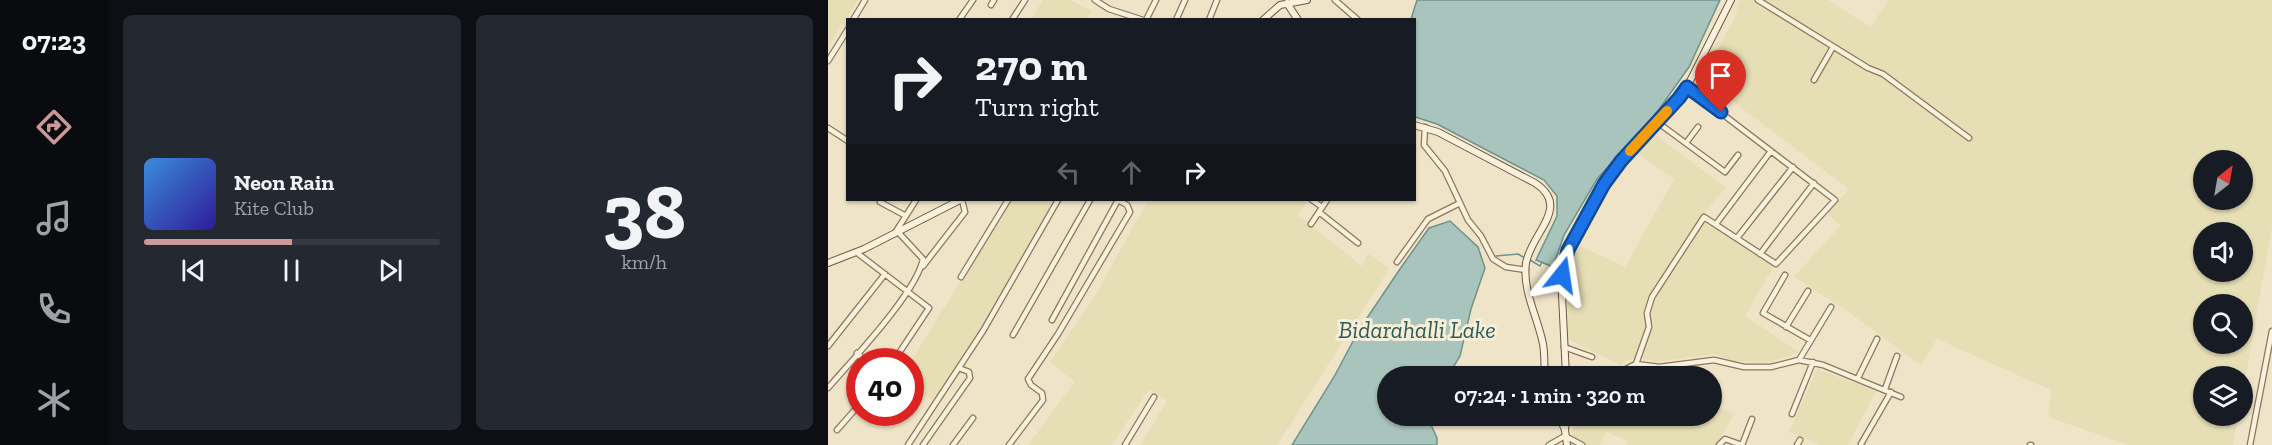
<!DOCTYPE html>
<meta charset="utf-8">
<style>
:root{--surface:#171b24;--page:#242831;--text:#f1f3f6;--muted:#9ea1a6;--line:#363941;--accent:#cc999b}
body{margin:0;font-family:"Zilla Slab",serif;background:var(--page);color:var(--text);height:100vh;display:flex;flex-direction:column;font-size:22px;white-space:nowrap}
*{box-sizing:border-box;margin:0}
p{font-size:20px;color:var(--muted)}
.icon{flex:none;width:33px;height:33px;fill:none;stroke:currentColor;stroke-width:2;stroke-linecap:round;stroke-linejoin:round}
.map{position:relative;flex:1;overflow:hidden}
.side{display:flex;flex-direction:column;gap:15px;padding:15px;background:#0d0f14;width:720px}
.side>*{flex:none}
.banner{position:absolute;left:18px;top:18px;width:570px;height:183px;border-radius:0px;box-shadow:0 2px 4px #0004;background:#171b24;color:var(--text);overflow:hidden}
.needle{width:39px;rotate:31deg}
.tools{position:absolute;left:1365px;top:150px;display:grid;gap:12px}
.tools a{display:grid;place-items:center;width:60px;height:60px;border-radius:50%;background:var(--surface);box-shadow:0 2px 4px #0004;font-size:30px}
.speed{position:absolute;left:18px;top:348px;display:flex;gap:12px;font-size:30px;font-weight:700;text-align:center}
.speed>*{display:grid;place-content:center;width:78px;height:78px;border-radius:50%;background:var(--surface);box-shadow:0 2px 4px #0004;line-height:1}
.speed .limit{border:9px solid #d22;background:#fff;color:#111}
.pin{position:absolute;display:grid;place-items:center;width:51px;height:51px;color:#fff;margin:-62px -26px;border-radius:50% 50% 50% 0;rotate:-45deg;box-shadow:0 0 6px #0007}
.pin .icon{rotate:45deg}
.me{position:absolute;width:66px;margin:-33px;rotate:15deg;stroke-linejoin:round;filter:drop-shadow(0 0 4px #0008)}
.turn{display:flex;align-items:center;gap:21px;height:126px;padding:0 30px;font-size:27px}
.turn .icon{width:78px;height:78px;stroke-width:2.5}
.turn b{display:block;font-size:42px;line-height:51px}
.lanes{display:flex;align-items:center;height:57px;padding:0 30px;background:#0003;justify-content:center;gap:30px;direction:ltr}
.lanes .off{opacity:.35}
.side .tile{flex:1;display:flex;flex-direction:column;justify-content:center;gap:9px;min-width:0;padding:0 21px;border-radius:9px;background:var(--page)}
.side .dial{align-items:center;gap:0}
.dial b{font-size:78px;line-height:1}
.song{display:flex;align-items:center;gap:18px}
.cover{width:72px;height:72px;border-radius:9px;background:linear-gradient(135deg,hsl(210 70% 55%),hsl(250 70% 35%))}
.played{height:6px;border-radius:3px;background:linear-gradient(90deg,var(--accent) 50%,var(--line) 50%)}
.keys{display:flex;justify-content:space-around;direction:ltr}
.side .tiles{flex:1;display:grid;gap:15px;grid-template-columns:repeat(2,1fr)}
.trip{position:absolute;left:549px;top:366px;width:345px;height:60px;border-radius:30px;background:var(--surface);box-shadow:0 2px 4px #0004;font-weight:600;line-height:60px;text-align:center}
main{display:flex;flex:1;min-height:0}
.tab-bar{display:flex;flex-direction:column;width:108px;justify-content:space-around;align-items:center;background:#090b0e;color:var(--muted)}
.tab-bar .icon{width:42px;height:42px}
.tab-bar .selected{color:var(--accent)}
.tab-bar b{font-size:27px;color:var(--text)}
.map>svg:first-child{display:block}
.farmland{fill:#e6deb5;fill-rule:evenodd}
.water{fill:#a9c4bc;stroke:#6f938a;stroke-width:1.5}
.lines{fill:none;stroke-linecap:round;stroke-linejoin:round}
.stream{stroke:#6f938a;stroke-width:1.5}
.street-casing{stroke:#8d765c;stroke-width:7}
.secondary-casing{stroke:#6f573f;stroke-width:8}
.street{stroke:#faf1dc;stroke-width:4.5}
.secondary{stroke:#faf1dc;stroke-width:6}
.route-casing{stroke:#114b97;stroke-width:15}
.route{stroke:#1a73e8;stroke-width:10}
.slow{stroke:#f59e0b;stroke-width:10}
.labels{text-anchor:middle;dominant-baseline:central;stroke-width:6;stroke-linejoin:round;paint-order:stroke}
.water-label{font-size:24px;font-style:italic;fill:#2f5d5a;stroke:#f7eed8}
</style>
<main>
<nav class="tab-bar">
<b>07:23</b>
<svg class="icon selected" aria-label="directions" viewBox="0 0 24 24"><path d="M12 3l9 9-9 9-9-9zM9 14v-3h6M13 9l2 2-2 2"/></svg>
<svg class="icon" aria-label="music" viewBox="0 0 24 24"><path d="M9 18V5l10-2v13"/><circle cx="6" cy="18" r="3"/><circle cx="16" cy="16" r="3"/></svg>
<svg class="icon" aria-label="phone" viewBox="0 0 24 24"><path d="M5 4h4l2 5-3 2q2 4 5 5l2-3 5 2v4C11 20 4 13 5 4z"/></svg>
<svg class="icon" aria-label="climate" viewBox="0 0 24 24"><path d="M12 3v18M4 7l16 10M4 17L20 7"/></svg>
</nav>
<section class="side">
<div class="tiles">
<div class="tile">
<div class="song"><i class="cover"></i><div><b>Neon Rain</b><p>Kite Club</p></div></div>
<div class="played"></div>
<div class="keys"><svg class="icon" aria-label="previous" viewBox="0 0 24 24"><path d="M18 5L8 12l10 7zM5 5v14"/></svg><svg class="icon" aria-label="pause" viewBox="0 0 24 24"><path d="M8 5v14M16 5v14"/></svg><svg class="icon" aria-label="next" viewBox="0 0 24 24"><path d="M6 5l10 7-10 7zM19 5v14"/></svg></div>
</div>
<div class="tile dial"><b>38</b><p>km/h</p></div>
</div>
</section>
<div class="map">
<svg width="1444" height="445" viewBox="0 0 1444 445">
<rect width="100%" height="100%" fill="#f0e4c8"/>
<path class="farmland" d="M 0,0 L 30,0 L 0,47 Z
M 215,0 L 242,0 L 264,11 L 259,19 L 203,19 Z
M 912,0 L 1000,0 L 1042,27 L 1061,0 L 1444,0 L 1444,226 L 1415,392 L 1414,376 L 1376,376 L 1376,416 L 1410,416 L 1405,445 L 1301,445 L 1220,417 L 1223,390 L 1109,339 L 1093,365 L 1019,311 L 966,277 L 1013,225 L 999,214 L 1021,189 L 874,78 L 907,17 ZM 1376,160 L 1414,160 L 1414,200 L 1376,200 ZM 1376,232 L 1414,232 L 1414,272 L 1376,272 ZM 1376,304 L 1414,304 L 1414,344 L 1376,344 Z
M 826,134 L 898,188 L 872,216 L 946,266 L 917,316 L 971,352 L 942,362 L 906,361 L 886,354 L 827,362 L 815,358 L 800,360 L 792,365 L 740,339 L 739,270 L 748,244 L 797,267 L 846,179 L 808,152 Z
M 183,200 L 228,200 L 153,332 L 106,401 L 83,386 L 82,363 Z
M 320,200 L 475,200 L 478,202 L 470,215 L 534,266 L 540,253 L 561,269 L 449,445 L 312,445 L 339,401 L 321,389 L 284,445 L 200,445 L 247,382 L 222,362 L 267,296 Z
M 989,369 L 1048,391 L 1020,445 L 992,445 L 961,432 Z
M 884,405 L 907,414 L 887,445 L 799,445 L 800,441 L 778,432 L 772,445 L 760,445 L 743,437 L 749,416 L 770,417 L 771,416 L 789,416 L 799,421 L 803,416 L 884,416 Z"/>
<path class="water" d="M 589,0 L 892,0 L 861,67 L 827,115 L 769,179 L 736,235 L 725,267 L 708,260 L 729,216 L 729,196 L 716,180 L 609,124 L 587,117 L 586,20 L 583,19 Z
M 622,221 L 650,247 L 657,268 L 643,309 L 632,356 L 620,376 L 560,376 L 560,416 L 599,416 L 609,438 L 609,445 L 464,445 L 506,377 L 531,330 L 572,269 L 601,228 Z"/>
<g class="lines">
<path class="stream" d="M 668,256 L 690,254 L 697,258
M 702,260 L 712,266 L 714,262"/>
<g class="street-casing">
<path id="street" d="M 267,0 L 281,9 L 315,20
M 507,0 L 530,20
M 930,0 L 1040,68 L 1055,74 L 1141,138
M 163,5 L 166,0
M 25,20 L 37,0
M 131,20 L 145,0
M 184,20 L 197,0
M 318,20 L 328,0
M 348,20 L 357,0
M 381,20 L 389,0
M 0,61 L 20,29
M 986,80 L 1005,47
M 829,122 L 897,172 L 910,155
M 597,127 L 596,145 L 617,171 L 640,220 L 653,236 L 665,259 L 678,267 L 698,270
M 0,128 L 20,141
M 858,143 L 870,127
M 484,200 L 494,207
M 52,202 L 78,216
M 491,212 L 530,243
M 483,224 L 499,200
M 888,224 L 943,151
M 67,233 L 88,200
M 909,238 L 965,167
M 28,252 L 101,308 L 65,362
M 932,254 L 986,183
M 569,262 L 600,219 L 632,203
M 95,266 L 137,212 L 134,200
M 957,275 L 935,313 L 982,340
M 133,277 L 180,200
M 224,320 L 290,200
M 958,327 L 980,291
M 185,335 L 262,200
M 0,346 L 57,274
M 736,347 L 764,357
M 29,353 L 39,362
M 971,360 L 1003,307
M 808,364 L 821,327 L 819,313 L 824,297 L 876,217 L 948,264 L 1007,200 L 859,87
M 784,376 L 808,364 L 831,367 L 886,360 L 916,367 L 943,367 L 971,360 L 995,365 L 1073,397
M 1030,378 L 1049,339
M 0,388 C 24,360 89,292 95,259 L 70,232
M 1057,389 L 1069,356
M 964,414 L 985,362
M 9,430 L 32,404
M 1033,444 L 1063,392
M 80,445 L 155,331 L 230,200
M 95,445 L 142,378 L 141,372 L 131,368
M 125,445 L 145,418
M 181,445 L 215,400 L 214,393 L 203,385 L 200,379 L 230,334 L 302,212 L 299,205 L 290,200
M 297,445 L 326,397
M 721,445 L 737,436 L 754,445
M 891,445 L 897,439 L 914,445
M 914,445 L 924,419
M 969,445 L 972,440
M 1202,445 L 1203,445
M 1422,445 L 1444,331"/>
</g>
<g class="secondary-casing">
<path id="secondary" d="M 459,3 L 470,20
M 435,20 L 452,5 L 479,0
M 586,125 L 610,132 L 707,183 C 744,207 703,233 698,263 C 694,290 710,318 715,344 C 717,355 716,366 717,376
M 0,263 L 36,249 L 132,200
M 738,376 L 733,275 L 740,250 L 776,184 L 787,169 L 856,93 L 903,0
M 731,416 L 737,430 L 739,445
M 737,429 L 739,416"/>
</g>
<use href="#street" class="street"/>
<use href="#secondary" class="secondary"/>
</g>
<g class="lines">
<g class="route-casing">
<path id="route" d="M 734,275 L 740,250 L 776,184 L 793,161 L 851,98 L 859,87 L 893,112"/>
</g>
<use href="#route" class="route"/>
<path class="slow" d="M 802,151 L 839,111"/>
</g>
<g class="labels">
<g class="water-label">
<text x="589" y="329">Bidarahalli Lake</text>
</g>
</g>
</svg>
<div class="tools">
<a><svg class="needle" viewBox="-14 -14 28 28"><path d="M0-13l5 13h-10z" fill="#e53935"/><path d="M0 13l5-13h-10z" fill="#9ea1a6"/></svg></a>
<a><svg class="icon" aria-label="sound" viewBox="0 0 24 24"><path d="M4 9h4l5-4v14l-5-4H4zM17 9q2 3 0 6"/></svg></a>
<a><svg class="icon" aria-label="search" viewBox="0 0 24 24"><circle cx="10" cy="10" r="6"/><path d="M15 15l6 6"/></svg></a>
<a><svg class="icon" aria-label="layers" viewBox="0 0 24 24"><path d="M12 4l9 5-9 5-9-5zM3 14l9 5 9-5"/></svg></a>
</div>
<div class="speed"><div class="limit">40</div></div>
<div class="pin" style="left:893px;top:112px;background:#d93025"><svg class="icon" aria-label="arrive" viewBox="0 0 24 24"><path d="M6 21V4h12l-3 4 3 4H6"/></svg></div>
<svg class="me" style="left:734px;top:275px" viewBox="-20 -20 40 40"><path d="M0-17L14 15 0 8-14 15z" fill="#1a73e8" stroke="#fff" stroke-width="4"/></svg>
<div class="trip">07:24 · 1 min · 320 m</div>
<div class="banner">
<div class="turn"><svg class="icon" aria-label="right" viewBox="0 0 24 24"><path d="M7 20v-9h11M14 6l5 5-5 5"/></svg><div><b>270 m</b>Turn right</div></div>
<div class="lanes"><svg class="icon off" aria-label="left" viewBox="0 0 24 24"><path d="M17 20v-9H6M10 6l-5 5 5 5"/></svg><svg class="icon off" aria-label="ahead" viewBox="0 0 24 24"><path d="M12 20V5M6 11l6-6 6 6"/></svg><svg class="icon" aria-label="right" viewBox="0 0 24 24"><path d="M7 20v-9h11M14 6l5 5-5 5"/></svg></div>
</div>
</div>
</main>
